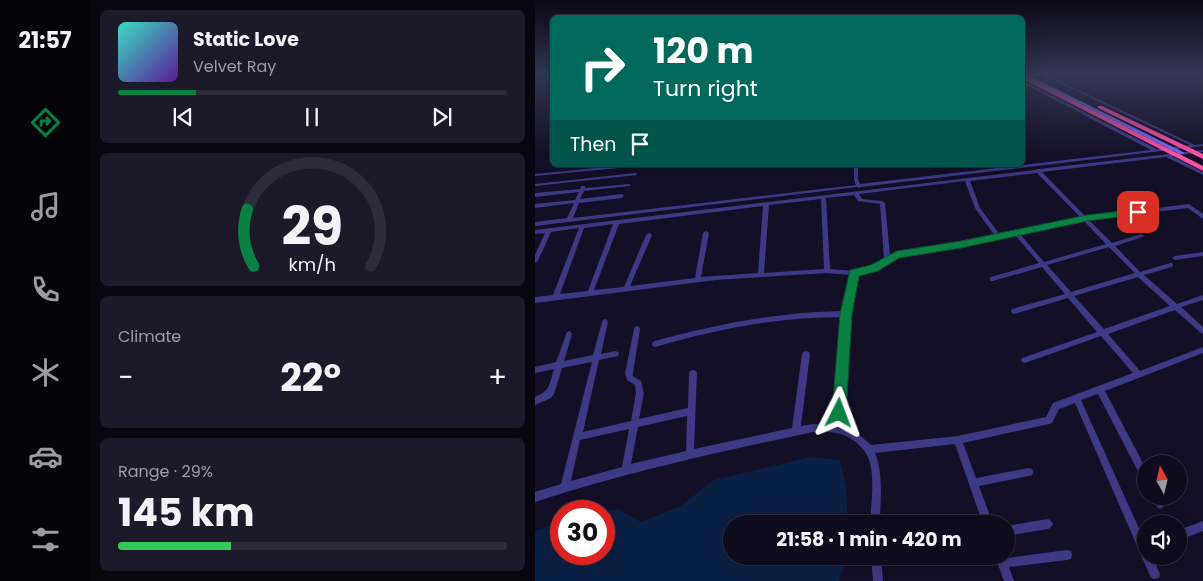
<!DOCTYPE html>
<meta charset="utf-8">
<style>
:root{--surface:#0e0b1c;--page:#1c1929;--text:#f1f3f6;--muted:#9b9ba3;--line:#2e2b3b;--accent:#0b8043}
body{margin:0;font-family:Poppins,sans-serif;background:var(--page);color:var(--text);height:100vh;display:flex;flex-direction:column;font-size:19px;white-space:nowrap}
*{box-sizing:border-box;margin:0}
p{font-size:16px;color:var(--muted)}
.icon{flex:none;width:28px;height:28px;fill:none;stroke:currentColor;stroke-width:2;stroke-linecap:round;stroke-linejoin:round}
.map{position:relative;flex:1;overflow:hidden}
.details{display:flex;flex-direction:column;gap:10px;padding:10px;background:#08060f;width:445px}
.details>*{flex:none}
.banner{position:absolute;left:15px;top:15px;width:475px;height:152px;border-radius:8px;box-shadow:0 5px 20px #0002,0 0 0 1px var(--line);background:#00695c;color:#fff;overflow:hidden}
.needle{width:32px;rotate:352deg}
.controls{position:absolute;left:602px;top:455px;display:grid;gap:10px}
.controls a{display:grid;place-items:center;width:50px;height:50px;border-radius:50%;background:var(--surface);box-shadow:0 5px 20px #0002,0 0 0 1px var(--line);font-size:25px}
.speed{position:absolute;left:15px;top:500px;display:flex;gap:10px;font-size:25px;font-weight:700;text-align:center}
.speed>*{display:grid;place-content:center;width:65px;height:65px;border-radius:50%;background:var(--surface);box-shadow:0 5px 20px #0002,0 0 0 1px var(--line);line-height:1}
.speed .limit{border:8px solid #d22;background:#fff;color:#111}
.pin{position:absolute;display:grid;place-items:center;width:42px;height:42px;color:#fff;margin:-21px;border-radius:10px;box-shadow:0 2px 8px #0006}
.me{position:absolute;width:55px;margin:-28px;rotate:3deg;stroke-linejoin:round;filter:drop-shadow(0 0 4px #0008)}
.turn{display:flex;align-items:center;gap:18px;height:105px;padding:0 20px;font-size:22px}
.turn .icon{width:65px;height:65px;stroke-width:2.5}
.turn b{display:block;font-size:35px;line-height:42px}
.then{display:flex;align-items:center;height:48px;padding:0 20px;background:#0003;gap:10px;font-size:19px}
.big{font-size:38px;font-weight:700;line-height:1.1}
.details .widget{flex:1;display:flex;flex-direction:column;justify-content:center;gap:8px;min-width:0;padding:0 18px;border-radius:8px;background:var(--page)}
.details .dial{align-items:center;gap:0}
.dial svg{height:130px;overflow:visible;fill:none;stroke:var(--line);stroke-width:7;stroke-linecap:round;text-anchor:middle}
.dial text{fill:var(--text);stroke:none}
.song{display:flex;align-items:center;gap:15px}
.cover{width:60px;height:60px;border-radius:8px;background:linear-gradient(135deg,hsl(170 70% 55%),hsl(270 70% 35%))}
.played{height:5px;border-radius:2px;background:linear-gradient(90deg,var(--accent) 20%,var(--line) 20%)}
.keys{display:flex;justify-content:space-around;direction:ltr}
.heat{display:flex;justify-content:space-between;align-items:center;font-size:28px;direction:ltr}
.charge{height:8px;border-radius:4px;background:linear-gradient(90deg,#34c759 29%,var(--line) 0)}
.trip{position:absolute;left:188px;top:515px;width:292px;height:50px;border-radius:25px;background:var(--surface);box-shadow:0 5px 20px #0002,0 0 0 1px var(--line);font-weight:700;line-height:50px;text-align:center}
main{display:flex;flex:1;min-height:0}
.dock{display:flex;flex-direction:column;width:90px;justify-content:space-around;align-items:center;background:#06040b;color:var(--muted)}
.dock .icon{width:35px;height:35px}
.dock .active{color:var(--accent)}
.dock b{font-size:22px;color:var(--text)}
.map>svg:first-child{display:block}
.water{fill:#0a1f44}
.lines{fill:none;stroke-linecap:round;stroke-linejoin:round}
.street{fill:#3d3a85;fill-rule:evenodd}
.secondary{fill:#6f6bff;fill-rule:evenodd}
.highway{fill:#ff4fa3;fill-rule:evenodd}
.route{fill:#0b8043;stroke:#07532c}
</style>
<main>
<nav class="dock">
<b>21:57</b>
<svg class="icon active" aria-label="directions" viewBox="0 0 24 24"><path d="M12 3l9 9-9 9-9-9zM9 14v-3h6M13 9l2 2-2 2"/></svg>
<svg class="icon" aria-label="music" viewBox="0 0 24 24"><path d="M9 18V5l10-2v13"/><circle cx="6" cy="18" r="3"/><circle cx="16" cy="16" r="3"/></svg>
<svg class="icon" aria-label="phone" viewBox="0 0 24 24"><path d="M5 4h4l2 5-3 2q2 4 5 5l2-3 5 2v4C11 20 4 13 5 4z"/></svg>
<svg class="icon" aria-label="climate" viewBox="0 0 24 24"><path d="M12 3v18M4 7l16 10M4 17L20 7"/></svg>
<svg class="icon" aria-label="car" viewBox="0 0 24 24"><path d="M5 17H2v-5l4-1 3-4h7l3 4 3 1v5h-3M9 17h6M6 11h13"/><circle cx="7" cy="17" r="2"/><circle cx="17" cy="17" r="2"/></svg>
<svg class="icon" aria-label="filters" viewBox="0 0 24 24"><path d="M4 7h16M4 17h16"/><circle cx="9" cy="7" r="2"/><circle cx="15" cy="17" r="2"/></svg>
</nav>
<section class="details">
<div class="widget">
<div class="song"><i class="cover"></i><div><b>Static Love</b><p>Velvet Ray</p></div></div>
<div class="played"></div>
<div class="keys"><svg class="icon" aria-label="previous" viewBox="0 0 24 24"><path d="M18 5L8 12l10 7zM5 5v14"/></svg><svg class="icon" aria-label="pause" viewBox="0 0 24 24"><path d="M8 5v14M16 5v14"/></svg><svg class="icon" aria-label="next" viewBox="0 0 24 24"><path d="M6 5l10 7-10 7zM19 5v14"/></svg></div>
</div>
<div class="widget dial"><svg viewBox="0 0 100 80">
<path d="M14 69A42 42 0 1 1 86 69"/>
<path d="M14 69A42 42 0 0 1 10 34" stroke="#0b8043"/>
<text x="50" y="56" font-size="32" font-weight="700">29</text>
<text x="50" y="72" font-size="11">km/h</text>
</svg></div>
<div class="widget"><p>Climate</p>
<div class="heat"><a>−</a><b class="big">22°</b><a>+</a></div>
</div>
<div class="widget"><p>Range · 29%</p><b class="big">145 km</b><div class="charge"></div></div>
</section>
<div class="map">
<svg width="668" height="581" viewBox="0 0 668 581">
<rect width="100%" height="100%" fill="#130f26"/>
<path class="water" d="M 276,457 L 305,460 L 311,488 L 313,524 L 196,524 L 196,556 L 313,556 L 304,581 L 0,581 L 0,531 L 26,522 L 26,554 L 69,554 L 69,512 L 83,509 L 106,522 L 144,507 L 179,480 Z"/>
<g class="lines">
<path class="street" d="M 0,74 L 5,74 L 0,75 Z
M 506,74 L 509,74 L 660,145 L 668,144 L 668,146 L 326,187 L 324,188 L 322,187 L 0,226 L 0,222 L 32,218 L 39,203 L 0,208 L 0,204 L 40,200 L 44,192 L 0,197 L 0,193 L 45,189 L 46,186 L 50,186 L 50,188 L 94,184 L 96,185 L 94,186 L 49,191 L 45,199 L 87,194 L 89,196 L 87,198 L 44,203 L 38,218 L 321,185 L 319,179 L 319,165 L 323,165 L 323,179 L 325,184 L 616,150 L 488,83 L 488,81 L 622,149 L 655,145 Z
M 668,150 L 668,152 L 637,156 L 668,172 L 668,175 L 631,157 L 507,172 L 551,217 L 654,204 L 668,214 L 668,219 L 653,208 L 554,220 L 577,243 L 606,234 L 608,235 L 609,236 L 608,237 L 580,246 L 605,272 L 635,263 L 637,263 L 638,265 L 637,267 L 609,275 L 642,304 L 668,295 L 668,300 L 646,307 L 668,327 L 668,334 L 666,333 L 640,310 L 573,334 L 605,371 L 668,347 L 668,353 L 570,391 L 611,469 L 611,482 L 608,481 L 563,394 L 546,400 L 611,544 L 611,556 L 617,556 L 625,574 L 624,578 L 620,579 L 616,578 L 540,403 L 524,409 L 517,423 L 514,424 L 428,443 L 441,478 L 494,468 L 497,469 L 498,472 L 497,475 L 494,476 L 444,486 L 458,524 L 448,524 L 420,444 L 340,453 C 349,475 345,501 345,524 L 335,524 C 336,505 341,471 332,455 C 330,450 325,447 322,443 C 309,432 294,431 278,432 C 185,452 91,472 0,502 L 0,492 L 26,484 L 57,362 L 27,368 L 19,394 L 16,398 L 0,405 L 0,397 C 16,390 14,385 19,369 L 0,373 L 0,367 L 21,362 L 32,332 L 34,331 L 36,332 L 37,334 L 29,361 L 58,355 L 67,322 L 68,320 L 70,319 L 72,320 L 73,322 L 66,354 L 80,351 L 83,352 L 84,354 L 83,356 L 64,360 L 48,432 L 96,421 L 101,393 L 100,385 L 92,380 L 90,373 L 99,329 L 100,327 L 102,326 L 104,327 L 105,329 L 98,373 L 98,376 L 106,381 L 109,393 L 104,419 L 153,408 L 154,373 L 155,371 L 158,370 L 161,371 L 162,373 L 159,449 L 257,428 L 267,354 L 268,352 L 271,351 L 274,352 L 275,354 L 266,426 L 278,424 L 299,425 L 308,317 C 243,317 182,329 120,347 L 118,346 L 117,344 L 118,342 L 120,341 C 182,324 244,312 308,311 L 316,275 L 292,273 L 181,280 L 0,303 L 0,297 L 18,295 L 44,228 L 16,232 L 3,261 L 0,263 L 0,255 L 10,233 L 0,234 L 0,230 L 500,170 L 502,169 L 504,169 ZM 502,173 L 546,218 L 465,235 L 445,208 L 435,181 ZM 430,181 L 440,208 L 460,236 L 426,243 L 362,253 L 355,256 L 350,203 L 347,201 L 327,199 L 324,194 ZM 319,195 L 323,201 L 345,204 L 349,259 L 331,269 L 319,271 L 295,269 L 291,198 ZM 286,199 L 289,269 L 229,273 L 234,205 ZM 228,206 L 223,273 L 166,277 L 174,233 L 171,231 L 168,233 L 160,278 L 95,286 L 117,235 L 114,233 L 111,235 L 89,287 L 59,290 L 84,224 ZM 548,220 L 571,244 L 509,262 L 485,234 ZM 78,224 L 53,291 L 25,294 L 49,228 ZM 480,235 L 504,263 L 456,277 L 455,279 L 456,281 L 458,281 L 507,267 L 530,294 L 477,309 L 476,311 L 477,313 L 479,314 L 533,298 L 562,332 L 487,358 L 486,360 L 487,362 L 490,363 L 566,336 L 598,373 L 518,403 L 511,417 L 423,436 L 336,445 L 322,433 L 307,426 L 314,314 L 322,275 L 334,273 L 363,257 L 426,247 ZM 574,247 L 600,273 L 536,292 L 512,265 ZM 603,277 L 635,306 L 569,329 L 539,296 ZM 152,416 L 151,451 L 96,464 L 103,427 ZM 94,429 L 87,467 L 36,481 L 45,440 Z
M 90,165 L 106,165 L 104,166 L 0,176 L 0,174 Z
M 100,173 L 102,174 L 102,175 L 0,186 L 0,184 Z
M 668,252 L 668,256 L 640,260 L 637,258 L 640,256 Z
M 617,496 L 626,496 L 630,504 L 628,507 L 625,509 L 622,507 Z
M 513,519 L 516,521 L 518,524 L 516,527 L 513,529 L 471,536 L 471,526 Z
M 668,521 L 668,531 L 644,540 L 644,530 Z
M 532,550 L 536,551 L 537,555 L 536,559 L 532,560 L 474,567 L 479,581 L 469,581 L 460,556 L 470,556 L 471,558 Z
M 336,556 L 346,556 L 348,581 L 338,581 Z"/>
<path class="secondary" d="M 488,74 L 491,74 L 650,153 L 645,154 L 488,76 Z"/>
<path class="highway" d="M 488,75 L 668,166 L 668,171 L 488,79 Z
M 563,106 L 567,106 L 668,154 L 668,159 L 563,108 Z"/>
</g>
<linearGradient id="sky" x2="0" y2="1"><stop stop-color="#0a0815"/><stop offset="0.48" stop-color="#333752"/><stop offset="1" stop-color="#333752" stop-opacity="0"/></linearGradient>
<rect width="668" height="155" fill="url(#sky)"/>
<path class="route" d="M 603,209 L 608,212 L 607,214 L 552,221 L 426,248 L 364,258 L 343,271 L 324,276 L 317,314 L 311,413 L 309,418 L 304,420 L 299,418 L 297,413 L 305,314 L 315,270 L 336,265 L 362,251 L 426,241 L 552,215 Z"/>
</svg>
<div class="controls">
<a><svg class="needle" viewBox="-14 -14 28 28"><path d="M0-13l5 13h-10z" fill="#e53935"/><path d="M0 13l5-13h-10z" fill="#9b9ba3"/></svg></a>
<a><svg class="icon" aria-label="sound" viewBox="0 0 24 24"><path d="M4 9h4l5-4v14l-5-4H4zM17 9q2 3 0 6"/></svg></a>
</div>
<div class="speed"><div class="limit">30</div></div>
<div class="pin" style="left:603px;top:212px;background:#d93025"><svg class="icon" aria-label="arrive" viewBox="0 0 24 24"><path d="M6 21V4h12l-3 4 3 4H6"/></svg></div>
<svg class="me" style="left:304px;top:413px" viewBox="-20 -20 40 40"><path d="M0-17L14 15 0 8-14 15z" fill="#0b8043" stroke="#fff" stroke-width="4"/></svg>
<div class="trip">21:58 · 1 min · 420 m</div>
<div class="banner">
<div class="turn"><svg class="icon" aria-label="right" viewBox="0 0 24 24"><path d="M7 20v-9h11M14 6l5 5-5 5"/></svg><div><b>120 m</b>Turn right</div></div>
<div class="then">Then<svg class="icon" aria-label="arrive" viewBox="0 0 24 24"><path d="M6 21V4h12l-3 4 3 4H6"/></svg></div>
</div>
</div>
</main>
